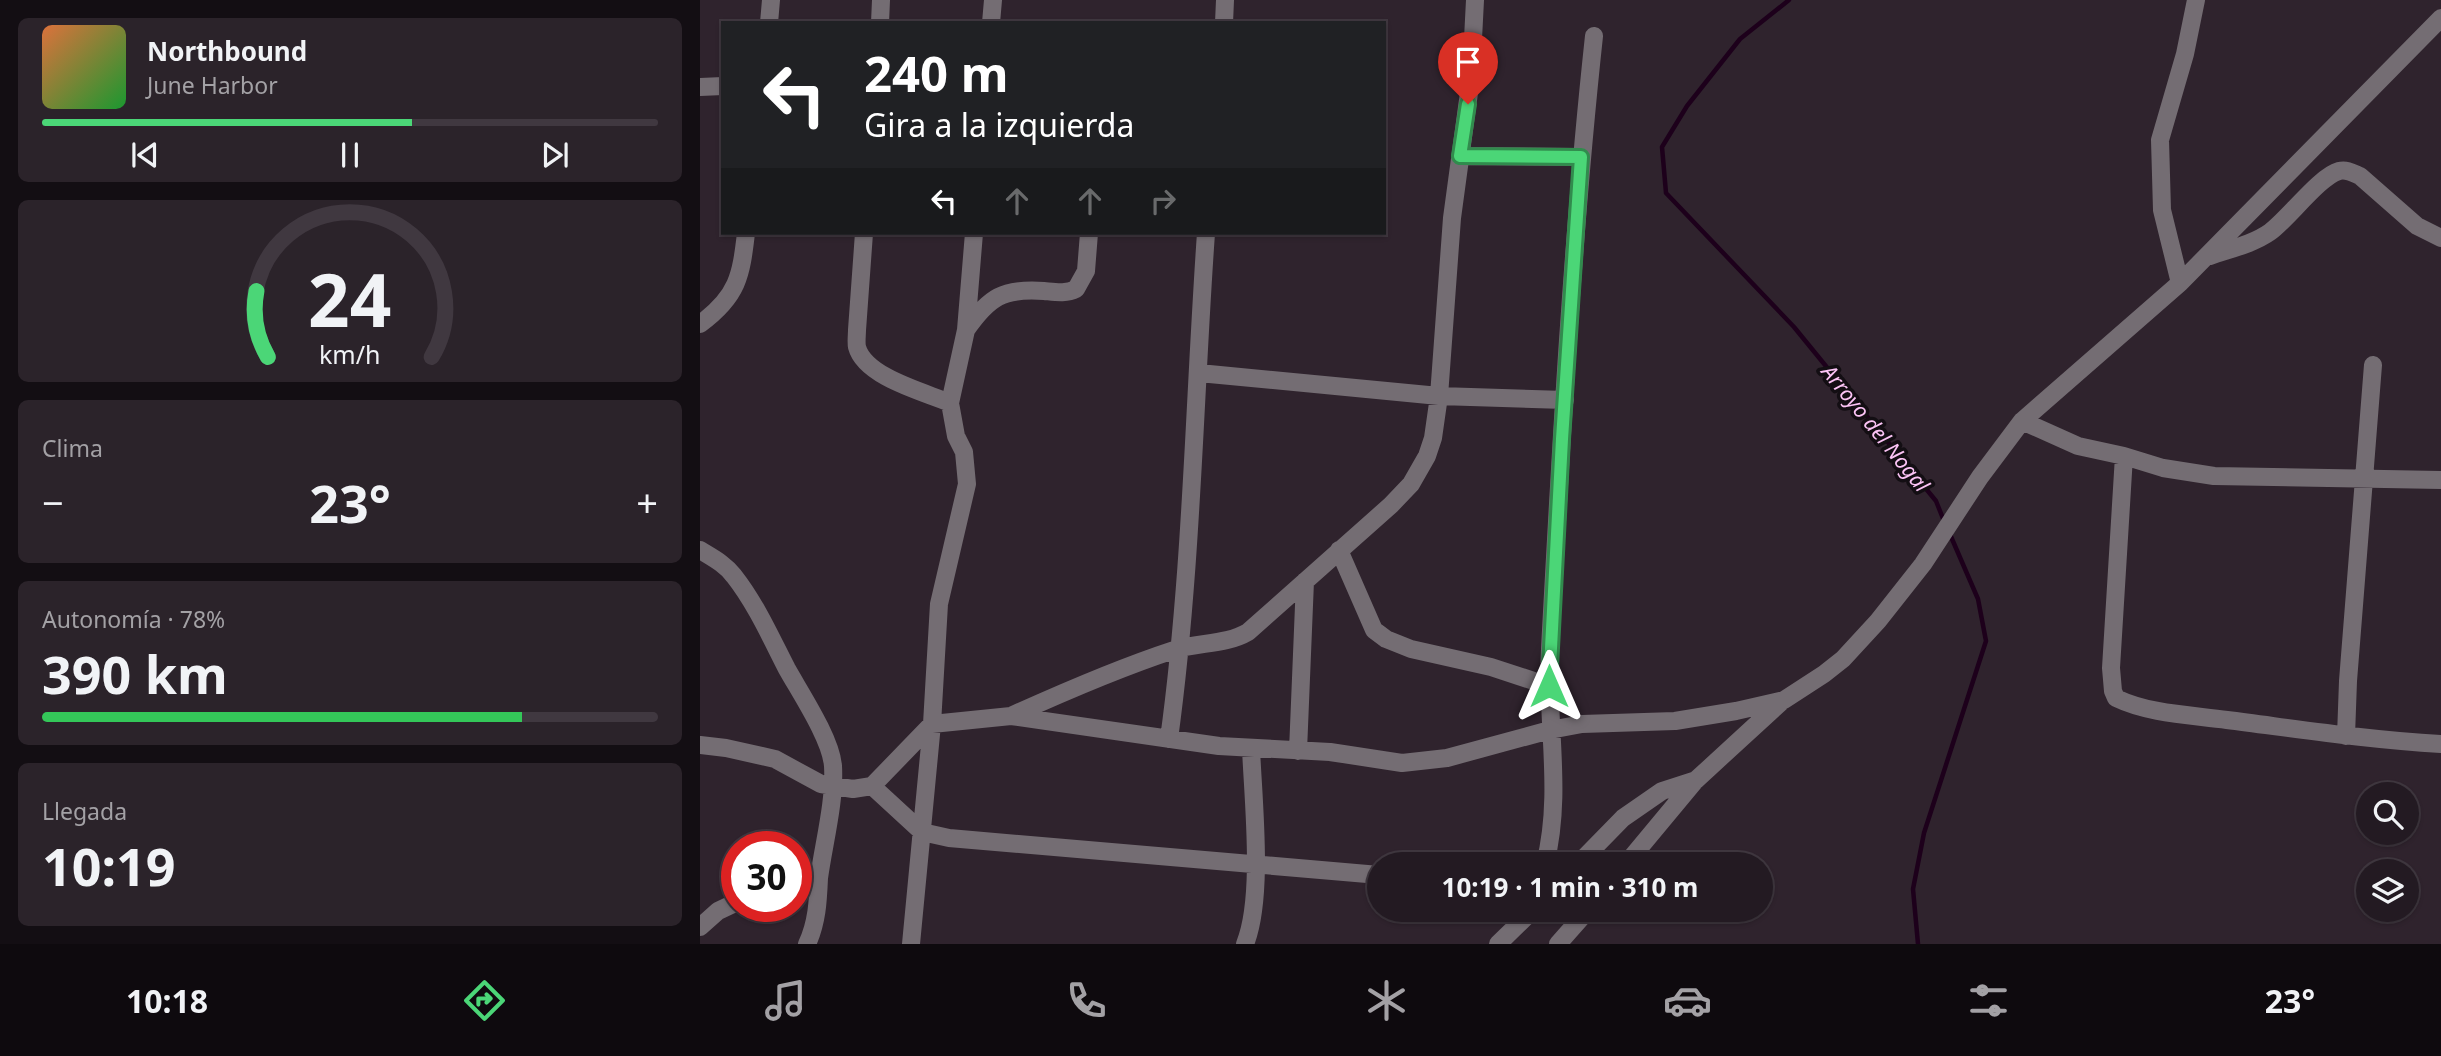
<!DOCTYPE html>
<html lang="es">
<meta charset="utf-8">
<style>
:root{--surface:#231a22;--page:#2b232a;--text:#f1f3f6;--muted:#a3a1a5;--line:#403840;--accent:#4bd677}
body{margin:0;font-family:"Noto Sans",sans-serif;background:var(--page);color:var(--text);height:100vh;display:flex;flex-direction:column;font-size:26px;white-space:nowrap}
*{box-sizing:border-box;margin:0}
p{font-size:23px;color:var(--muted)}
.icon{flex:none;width:38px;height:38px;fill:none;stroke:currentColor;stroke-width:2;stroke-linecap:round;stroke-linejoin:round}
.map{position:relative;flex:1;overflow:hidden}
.side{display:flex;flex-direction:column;gap:18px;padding:18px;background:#130e13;width:700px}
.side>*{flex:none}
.guide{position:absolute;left:21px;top:21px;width:665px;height:214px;border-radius:0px;box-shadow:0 2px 5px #0004,0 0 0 2px var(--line);background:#202124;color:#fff;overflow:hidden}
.buttons{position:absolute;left:1656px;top:782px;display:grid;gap:14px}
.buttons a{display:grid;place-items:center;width:63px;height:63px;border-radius:50%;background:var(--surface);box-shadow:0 2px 5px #0004,0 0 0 2px var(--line);font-size:35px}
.speed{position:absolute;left:21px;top:831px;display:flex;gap:14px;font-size:35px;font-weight:700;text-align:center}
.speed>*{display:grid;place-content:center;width:91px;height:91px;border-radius:50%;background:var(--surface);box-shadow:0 2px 5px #0004,0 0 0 2px var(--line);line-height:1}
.speed .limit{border:10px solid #d22;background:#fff;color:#111}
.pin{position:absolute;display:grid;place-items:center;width:60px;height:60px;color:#fff;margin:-72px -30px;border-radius:50% 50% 50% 0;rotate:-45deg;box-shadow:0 0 7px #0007}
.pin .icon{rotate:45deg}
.me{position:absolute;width:77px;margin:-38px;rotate:0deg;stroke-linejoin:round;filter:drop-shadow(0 0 5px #0008)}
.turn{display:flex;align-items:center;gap:24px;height:147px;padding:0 28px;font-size:32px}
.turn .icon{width:91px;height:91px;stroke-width:2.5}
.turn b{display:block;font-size:49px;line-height:60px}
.lanes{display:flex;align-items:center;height:66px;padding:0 28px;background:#0003;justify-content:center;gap:35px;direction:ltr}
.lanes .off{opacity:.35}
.big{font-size:52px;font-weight:700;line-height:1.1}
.side .tile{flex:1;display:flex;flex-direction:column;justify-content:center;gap:10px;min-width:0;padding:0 24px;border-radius:10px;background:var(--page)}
.side .dial{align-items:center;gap:0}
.dial svg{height:182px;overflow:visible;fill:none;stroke:var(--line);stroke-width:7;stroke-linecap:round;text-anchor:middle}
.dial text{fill:var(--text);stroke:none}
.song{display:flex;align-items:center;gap:21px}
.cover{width:84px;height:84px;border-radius:10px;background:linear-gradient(135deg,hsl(20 70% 55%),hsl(130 70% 35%))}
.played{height:7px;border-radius:4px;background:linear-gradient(90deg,var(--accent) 60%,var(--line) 60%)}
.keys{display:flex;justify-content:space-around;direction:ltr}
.heat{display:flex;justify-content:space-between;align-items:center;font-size:38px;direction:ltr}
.charge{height:10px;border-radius:5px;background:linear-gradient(90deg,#34c759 78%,var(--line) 0)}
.trip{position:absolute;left:667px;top:852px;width:406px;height:70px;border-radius:35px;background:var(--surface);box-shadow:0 2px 5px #0004,0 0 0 2px var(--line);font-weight:700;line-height:70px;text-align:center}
.tab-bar{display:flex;height:112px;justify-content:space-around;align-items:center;background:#0e0a0e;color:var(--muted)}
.tab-bar .icon{width:49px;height:49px}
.tab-bar .selected{color:var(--accent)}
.tab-bar b{font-size:32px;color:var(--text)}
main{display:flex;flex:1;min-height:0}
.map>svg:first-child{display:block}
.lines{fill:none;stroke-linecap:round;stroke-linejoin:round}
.stream{stroke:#1d001b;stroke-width:4.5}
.minor{stroke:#746d73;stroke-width:18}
.route-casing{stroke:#318b4d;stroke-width:18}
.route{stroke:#4bd677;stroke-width:12}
.labels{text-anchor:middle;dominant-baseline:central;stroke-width:7;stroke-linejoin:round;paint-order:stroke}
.water-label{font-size:21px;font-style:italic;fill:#fcc4f6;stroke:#130e13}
</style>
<main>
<section class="side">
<div class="tile">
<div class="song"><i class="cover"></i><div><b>Northbound</b><p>June Harbor</p></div></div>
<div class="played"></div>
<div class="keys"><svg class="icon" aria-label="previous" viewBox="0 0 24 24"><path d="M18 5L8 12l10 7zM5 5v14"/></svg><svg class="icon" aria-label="pause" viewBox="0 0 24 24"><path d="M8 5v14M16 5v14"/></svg><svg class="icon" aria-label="next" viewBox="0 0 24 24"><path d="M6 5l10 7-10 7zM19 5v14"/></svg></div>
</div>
<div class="tile dial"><svg viewBox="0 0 100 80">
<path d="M14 69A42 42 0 1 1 86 69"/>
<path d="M14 69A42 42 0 0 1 9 40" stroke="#4bd677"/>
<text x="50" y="56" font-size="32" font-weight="700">24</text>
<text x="50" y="72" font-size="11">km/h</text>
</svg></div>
<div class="tile"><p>Clima</p>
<div class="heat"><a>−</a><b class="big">23°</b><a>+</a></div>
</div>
<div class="tile"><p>Autonomía · 78%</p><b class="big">390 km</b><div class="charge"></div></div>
<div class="tile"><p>Llegada</p><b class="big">10:19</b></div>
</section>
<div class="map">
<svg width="1741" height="944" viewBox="0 0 1741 944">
<rect width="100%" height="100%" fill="#2f232d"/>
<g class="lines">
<path class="stream" d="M 1089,0 L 1040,39 L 987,106 L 962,147 L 966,193 L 1094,327 L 1236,501 L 1244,521
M 1218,944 L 1213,889 L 1224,833 L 1286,641 L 1278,599 L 1249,532"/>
<path class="minor" d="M 69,23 L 71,0
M 180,23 L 181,0
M 291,23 L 293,0
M 524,23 L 525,0
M 0,87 L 23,86
M 760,156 L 881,157
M 164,233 L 157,330 C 157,335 156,342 157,347 C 165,377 224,392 250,403
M 1510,256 C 1530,249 1553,244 1570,232 C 1588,219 1620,176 1639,171 C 1647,169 1653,173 1660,176 L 1717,226 L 1741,238
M 1480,283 L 1462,210 L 1460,140 L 1485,54 L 1496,0
M 0,324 C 38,296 41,276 46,233
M 266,330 C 289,297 303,288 344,291 C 355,292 366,294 376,289 L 386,271 L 389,233
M 499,373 L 739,396 L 865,400
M 1322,421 L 1378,446 L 1424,456 L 1411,668 L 1413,691 L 1416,698 C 1449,714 1491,715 1527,720 C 1598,729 1669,740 1741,744
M 1424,456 L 1463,468 L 1514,476 L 1741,480
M 0,550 C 13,558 25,564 34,576 C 56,604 71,638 87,669 C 101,694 131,739 133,766 C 135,802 124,842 119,878 L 96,884
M 639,550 L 674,630 L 686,639 L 711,649 L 791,667 L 849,686
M 313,715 C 366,691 419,668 474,650 C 499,642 526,645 548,632 L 691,505 L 711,484 L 727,456 L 733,438 L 739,396 L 752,218 L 771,78 L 775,0
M 1646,736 L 1648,681 L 1673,365
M 469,739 C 492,571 494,402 506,233
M 0,745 L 26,748 L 75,759 L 121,784 L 153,789 L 172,786 L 232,724 L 311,716 L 519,746 L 630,752 L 702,763 L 747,758 L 850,730 L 882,724 L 975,721 L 1036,711 L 1084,700 L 1124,674 L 1143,659 L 1178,621 L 1223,564 L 1280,477 L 1322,421 L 1480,283 L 1741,18
M 598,751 L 605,581
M 172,786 L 222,832 L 249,838 L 679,875
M 845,864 C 863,793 846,722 850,649 C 861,444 872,240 894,36
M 878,864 L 923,818 L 962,791 L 996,780 L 1081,702
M 926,864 L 995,781
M 0,927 L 18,911 L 37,902
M 107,944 C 117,923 118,901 119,878
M 211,944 L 232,724 L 239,604 L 267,484 L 264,452 L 256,436 L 250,403 L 266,330 L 274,233
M 545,944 C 564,897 553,800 551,748
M 798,944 L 833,910
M 858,944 L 888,910"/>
</g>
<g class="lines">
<g class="route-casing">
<path id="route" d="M 768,104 L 760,156 L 881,157 L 862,439 L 849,686"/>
</g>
<use href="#route" class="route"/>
</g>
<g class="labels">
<g class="water-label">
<text transform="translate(1176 428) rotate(51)">Arroyo del Nogal</text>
</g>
</g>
</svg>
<div class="buttons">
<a><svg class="icon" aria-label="search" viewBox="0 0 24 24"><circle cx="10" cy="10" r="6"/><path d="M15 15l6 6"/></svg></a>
<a><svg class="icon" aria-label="layers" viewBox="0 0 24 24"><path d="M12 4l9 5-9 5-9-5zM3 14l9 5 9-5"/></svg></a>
</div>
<div class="speed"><div class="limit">30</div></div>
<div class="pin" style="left:768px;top:104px;background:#d93025"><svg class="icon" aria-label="arrive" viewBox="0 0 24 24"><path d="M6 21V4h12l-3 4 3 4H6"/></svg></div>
<svg class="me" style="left:849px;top:686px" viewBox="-20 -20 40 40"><path d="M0-17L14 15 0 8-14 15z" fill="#4bd677" stroke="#fff" stroke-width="4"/></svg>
<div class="trip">10:19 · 1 min · 310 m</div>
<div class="guide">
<div class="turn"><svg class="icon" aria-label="left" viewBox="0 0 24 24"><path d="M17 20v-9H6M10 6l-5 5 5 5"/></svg><div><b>240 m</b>Gira a la izquierda</div></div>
<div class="lanes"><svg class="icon" aria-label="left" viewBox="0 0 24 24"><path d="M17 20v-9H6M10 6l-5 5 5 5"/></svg><svg class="icon off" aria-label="ahead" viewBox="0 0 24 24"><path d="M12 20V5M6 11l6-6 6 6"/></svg><svg class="icon off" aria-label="ahead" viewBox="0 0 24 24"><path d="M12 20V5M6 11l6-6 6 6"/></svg><svg class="icon off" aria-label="right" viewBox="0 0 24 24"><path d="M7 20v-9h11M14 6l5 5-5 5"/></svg></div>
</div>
</div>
</main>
<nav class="tab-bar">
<b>10:18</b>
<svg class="icon selected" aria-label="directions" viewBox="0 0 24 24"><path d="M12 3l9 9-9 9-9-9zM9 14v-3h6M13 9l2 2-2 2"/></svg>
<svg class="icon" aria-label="music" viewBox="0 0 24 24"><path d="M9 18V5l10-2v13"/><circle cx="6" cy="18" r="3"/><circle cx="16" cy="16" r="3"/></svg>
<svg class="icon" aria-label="phone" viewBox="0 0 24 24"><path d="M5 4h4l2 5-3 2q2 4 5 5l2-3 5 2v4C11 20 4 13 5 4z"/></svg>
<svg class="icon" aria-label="climate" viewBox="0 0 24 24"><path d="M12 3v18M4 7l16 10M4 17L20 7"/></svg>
<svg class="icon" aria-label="car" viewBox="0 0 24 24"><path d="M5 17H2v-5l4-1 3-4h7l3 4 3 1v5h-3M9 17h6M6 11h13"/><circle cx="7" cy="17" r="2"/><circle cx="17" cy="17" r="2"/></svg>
<svg class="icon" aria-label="filters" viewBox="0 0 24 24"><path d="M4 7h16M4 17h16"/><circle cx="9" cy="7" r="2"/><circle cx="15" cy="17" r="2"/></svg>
<b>23°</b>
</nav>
